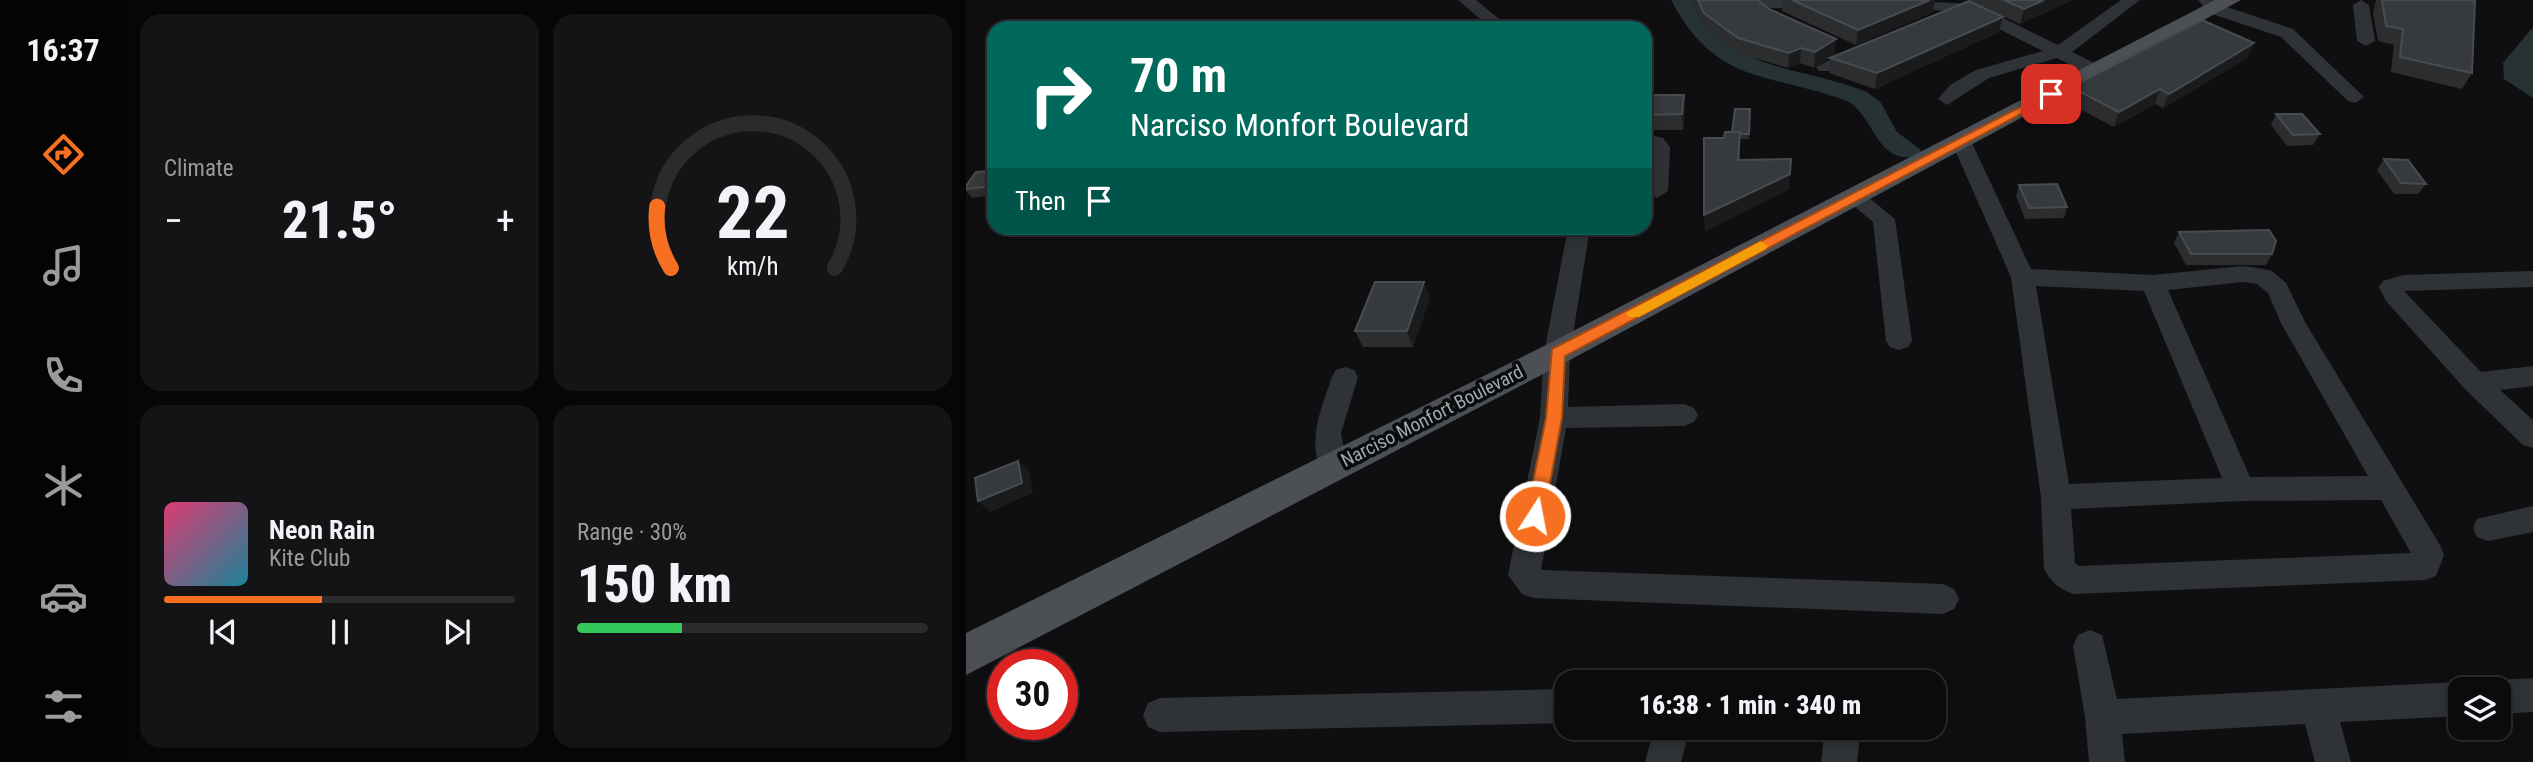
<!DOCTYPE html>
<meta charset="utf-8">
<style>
:root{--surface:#0b0b0d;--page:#141416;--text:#f1f3f6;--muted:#9a9b9d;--line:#2b2b2e;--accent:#f77021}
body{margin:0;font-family:"Roboto Condensed",sans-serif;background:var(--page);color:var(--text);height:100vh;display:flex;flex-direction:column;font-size:26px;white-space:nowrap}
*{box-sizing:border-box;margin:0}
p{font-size:23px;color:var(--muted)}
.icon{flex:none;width:38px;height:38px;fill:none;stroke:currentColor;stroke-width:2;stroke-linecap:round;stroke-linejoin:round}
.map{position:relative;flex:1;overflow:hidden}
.details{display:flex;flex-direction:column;gap:14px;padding:14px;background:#060607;width:840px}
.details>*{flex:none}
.guide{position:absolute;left:21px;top:21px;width:665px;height:214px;border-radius:21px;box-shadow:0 4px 18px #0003,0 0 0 2px var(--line);background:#00695c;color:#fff;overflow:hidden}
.tools{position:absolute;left:1482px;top:677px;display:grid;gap:14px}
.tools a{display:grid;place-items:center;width:63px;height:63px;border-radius:14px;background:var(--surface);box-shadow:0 4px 18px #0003,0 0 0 2px var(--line);font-size:35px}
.speed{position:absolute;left:21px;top:649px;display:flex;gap:14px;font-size:35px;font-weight:700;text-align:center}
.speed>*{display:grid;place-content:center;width:91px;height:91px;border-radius:50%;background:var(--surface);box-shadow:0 4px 18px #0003,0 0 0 2px var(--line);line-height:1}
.speed .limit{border:10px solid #d22;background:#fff;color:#111}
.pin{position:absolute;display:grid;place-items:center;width:60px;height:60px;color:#fff;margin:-30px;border-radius:14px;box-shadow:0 4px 10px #0006}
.me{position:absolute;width:77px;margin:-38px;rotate:11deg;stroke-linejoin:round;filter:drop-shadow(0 0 5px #0008)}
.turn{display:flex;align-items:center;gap:24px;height:147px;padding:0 28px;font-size:32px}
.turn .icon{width:91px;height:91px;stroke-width:2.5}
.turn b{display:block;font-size:49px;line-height:60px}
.then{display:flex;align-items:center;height:66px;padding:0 28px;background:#0003;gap:14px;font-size:26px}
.big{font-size:52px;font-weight:800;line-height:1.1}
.details .card{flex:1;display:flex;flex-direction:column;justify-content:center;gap:10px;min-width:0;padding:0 24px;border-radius:21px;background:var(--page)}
.details .dial{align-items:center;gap:0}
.dial svg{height:182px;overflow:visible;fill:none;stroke:var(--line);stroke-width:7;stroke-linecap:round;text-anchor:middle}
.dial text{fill:var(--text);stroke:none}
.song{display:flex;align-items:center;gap:21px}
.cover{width:84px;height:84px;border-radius:10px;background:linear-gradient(135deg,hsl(340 70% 55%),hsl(190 70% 35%))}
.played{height:7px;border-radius:4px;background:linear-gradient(90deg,var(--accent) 45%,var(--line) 45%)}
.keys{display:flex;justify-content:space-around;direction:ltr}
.heat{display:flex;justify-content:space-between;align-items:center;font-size:38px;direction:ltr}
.charge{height:10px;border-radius:5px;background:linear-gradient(90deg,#34c759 30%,var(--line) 0)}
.details .tiles{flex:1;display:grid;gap:14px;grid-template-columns:repeat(2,1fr)}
.trip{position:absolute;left:588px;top:670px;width:392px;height:70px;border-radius:21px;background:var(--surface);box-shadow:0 4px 18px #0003,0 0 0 2px var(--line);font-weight:800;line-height:70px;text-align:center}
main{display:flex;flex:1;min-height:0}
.menu{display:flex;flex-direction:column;width:126px;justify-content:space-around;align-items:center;background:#040405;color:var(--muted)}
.menu .icon{width:49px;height:49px}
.menu .on{color:var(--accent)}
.menu b{font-size:32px;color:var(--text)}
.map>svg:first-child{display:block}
.water{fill:#263234}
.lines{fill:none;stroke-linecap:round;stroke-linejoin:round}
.river{fill:#263234;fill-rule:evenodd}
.minor{fill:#303336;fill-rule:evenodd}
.major{fill:#4c5055;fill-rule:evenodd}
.wall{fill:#2b2d2f}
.shaded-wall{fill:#1a1b1d}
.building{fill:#373a3d;stroke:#484c4f;stroke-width:2}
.route{fill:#f77021;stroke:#a14915;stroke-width:2}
.slow{fill:#f59e0b}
.labels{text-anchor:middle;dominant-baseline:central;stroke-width:7;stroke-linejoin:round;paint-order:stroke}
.street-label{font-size:19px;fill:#a0abb2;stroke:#0a0b0b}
</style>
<main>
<nav class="menu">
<b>16:37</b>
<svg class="icon on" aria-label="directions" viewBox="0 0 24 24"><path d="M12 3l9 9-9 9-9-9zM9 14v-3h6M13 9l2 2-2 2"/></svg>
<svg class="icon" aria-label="music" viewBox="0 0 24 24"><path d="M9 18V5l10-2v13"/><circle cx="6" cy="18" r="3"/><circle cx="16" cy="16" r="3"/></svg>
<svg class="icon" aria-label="phone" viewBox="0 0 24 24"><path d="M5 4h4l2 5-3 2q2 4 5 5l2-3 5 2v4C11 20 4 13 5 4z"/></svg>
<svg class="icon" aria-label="climate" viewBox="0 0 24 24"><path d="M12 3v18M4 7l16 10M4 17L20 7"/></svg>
<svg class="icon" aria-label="car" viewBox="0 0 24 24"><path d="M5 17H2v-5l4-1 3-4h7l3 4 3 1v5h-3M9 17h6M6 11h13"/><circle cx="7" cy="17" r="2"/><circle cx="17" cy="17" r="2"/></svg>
<svg class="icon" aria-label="filters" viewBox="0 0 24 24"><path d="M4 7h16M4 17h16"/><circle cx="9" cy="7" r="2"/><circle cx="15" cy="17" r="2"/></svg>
</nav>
<section class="details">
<div class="tiles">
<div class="card"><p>Climate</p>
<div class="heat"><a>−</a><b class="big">21.5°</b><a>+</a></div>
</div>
<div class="card dial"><svg viewBox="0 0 100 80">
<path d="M14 69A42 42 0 1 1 86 69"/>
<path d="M14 69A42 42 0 0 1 8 42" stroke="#f77021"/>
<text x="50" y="56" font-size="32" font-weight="700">22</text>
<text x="50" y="72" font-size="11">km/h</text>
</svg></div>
<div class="card">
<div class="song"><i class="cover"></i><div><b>Neon Rain</b><p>Kite Club</p></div></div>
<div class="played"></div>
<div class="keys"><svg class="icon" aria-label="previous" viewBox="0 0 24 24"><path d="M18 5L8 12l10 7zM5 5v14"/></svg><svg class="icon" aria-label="pause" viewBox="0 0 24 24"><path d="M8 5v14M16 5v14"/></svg><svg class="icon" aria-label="next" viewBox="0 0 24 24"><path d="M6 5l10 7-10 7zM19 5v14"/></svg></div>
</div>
<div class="card"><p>Range · 30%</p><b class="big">150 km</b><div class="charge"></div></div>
</div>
</section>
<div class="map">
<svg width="1567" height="762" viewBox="0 0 1567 762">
<rect width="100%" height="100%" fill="#0f0f11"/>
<path class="water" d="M 1567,27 L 1567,98 L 1538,79 L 1537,63 Z"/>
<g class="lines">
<path class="river" d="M 705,0 L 727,0 C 769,75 829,64 901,92 L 915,103 L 931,132 L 955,150 L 952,156 C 911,166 909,118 883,102 C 802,71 751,87 705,0 Z"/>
<path class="minor" d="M 492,0 L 510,0 L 544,28 L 525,28 Z
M 755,0 L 857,0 L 861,4 L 853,9 L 762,7 L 756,5 Z
M 927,0 L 1008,4 L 1092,45 L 1155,0 L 1174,0 L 1106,52 L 1136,67 L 1139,71 L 1136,75 L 1124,75 L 1091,58 L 1023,78 L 981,105 L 972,99 L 984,85 L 1010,70 L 1077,51 L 999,12 L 933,8 L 927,6 Z
M 1232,0 L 1249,0 L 1255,5 L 1327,29 L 1398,97 L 1389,103 L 1382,101 L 1315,37 L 1243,13 Z
M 1395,0 L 1403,5 L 1409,41 L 1400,46 L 1391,41 L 1387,5 Z
M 895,44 L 901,45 L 904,49 L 901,53 L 865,71 L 853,71 L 850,67 Z
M 679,134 L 697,138 L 704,147 L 702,191 L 691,198 L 680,191 L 684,147 L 679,146 Z
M 995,135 L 1005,141 L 1065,269 L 1187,275 L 1277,266 L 1298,269 L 1306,271 L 1320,283 L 1339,322 L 1474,545 L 1478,555 L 1470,576 L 1459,580 L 1107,594 C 1093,589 1085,582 1078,569 L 1075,497 L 1045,277 L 985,141 ZM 1277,282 L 1291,284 L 1302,293 L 1315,323 L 1402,476 L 1284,477 L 1202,290 ZM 1070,286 L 1178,291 L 1256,478 L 1103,484 ZM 1415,500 L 1445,553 L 1113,566 L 1109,563 L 1105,509 L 1275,501 Z
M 888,190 L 896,192 L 929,219 L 946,341 L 942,347 L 933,350 L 924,347 L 920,341 L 907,222 L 877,197 Z
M 602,228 L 624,228 L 604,353 L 602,407 L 718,404 L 728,408 L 732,415 L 728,422 L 718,426 L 600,428 L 575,570 L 977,584 L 988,589 L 993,599 L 988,609 L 977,614 L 567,598 L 556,594 L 542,575 L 574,418 L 578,353 Z
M 1567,271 L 1567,287 L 1438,291 L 1515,372 L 1567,366 L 1567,386 L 1534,390 L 1567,420 L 1567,448 L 1557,445 L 1500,390 L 1420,301 L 1413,287 L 1417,281 L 1437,275 Z
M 379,367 L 388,370 L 392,377 L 375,433 L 381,467 L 377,475 L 367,479 L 357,475 C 340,441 355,410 366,377 L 370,370 Z
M 1567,506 L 1567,532 L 1522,541 L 1511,537 L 1507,528 L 1511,519 Z
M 1124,630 L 1136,635 L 1151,699 L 1494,682 L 1507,690 L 1494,690 L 1494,716 L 1374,722 L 1385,762 L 1349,762 L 1339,724 L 1156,734 L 1159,762 L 1123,762 L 1119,717 L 1107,646 L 1112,635 Z
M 1567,678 L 1567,712 L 1533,714 L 1533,690 L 1519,690 L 1521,685 L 1533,680 Z
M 600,689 L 600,723 L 194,732 L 182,727 L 177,715 L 182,703 L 194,698 Z
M 688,728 L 724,728 L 715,762 L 679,762 Z
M 859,728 L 895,728 L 891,762 L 855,762 Z"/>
<path class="major" d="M 1249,0 L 1275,0 L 602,361 L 0,675 L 0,633 L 580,345 Z"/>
</g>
<path class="wall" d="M 725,0 L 793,0 L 794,2 L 869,54 L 848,68 L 834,63 L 822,68 L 772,53 L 739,28 Z
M 817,0 L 969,0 L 967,12 L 890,45 L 816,11 Z
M 1002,0 L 1107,0 L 1054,24 Z
M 1410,0 L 1509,0 L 1506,73 L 1496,89 L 1425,72 L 1428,45 L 1412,41 L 1407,13 Z
M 1033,32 L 909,89 L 863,73 L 864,58 Z
M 1282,58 L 1197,108 L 1189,104 L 1148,127 L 1100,102 L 1105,87 Z
M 679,95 L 719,110 L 717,130 L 679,130 Z
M 784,109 L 783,139 L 774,139 L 774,160 L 823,189 L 739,231 L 766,132 Z
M 1310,114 L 1354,134 L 1347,145 L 1321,146 L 1305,125 Z
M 1418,159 L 1460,184 L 1452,194 L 1428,194 L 1411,170 Z
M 28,165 L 28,195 L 6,198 L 0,191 L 0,186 L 24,171 Z
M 1053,185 L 1101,207 L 1098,218 L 1059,219 L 1050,196 Z
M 1213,232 L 1306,254 L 1300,265 L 1220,265 L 1208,243 Z
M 458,282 L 464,298 L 447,347 L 397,347 L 389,331 Z"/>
<path class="shaded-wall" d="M 964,0 L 969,0 L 967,12 L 890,45 L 892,30 Z
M 1078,0 L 1107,0 L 1054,24 L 1058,9 Z
M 1037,17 L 1033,32 L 909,89 L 911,73 Z
M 870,39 L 869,54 L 848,68 L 849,52 Z
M 1288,43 L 1282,58 L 1197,108 L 1203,94 Z
M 835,48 L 834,63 L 822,68 L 823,53 Z
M 1194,89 L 1189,104 L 1148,127 L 1153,112 Z
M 718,95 L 719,110 L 717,130 L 716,114 Z
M 825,159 L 823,189 L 739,231 L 738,215 Z
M 458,282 L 464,298 L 447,347 L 441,331 Z
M 52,461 L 63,471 L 67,493 L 24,512 L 12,501 Z"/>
<path class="building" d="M 732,0 L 793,0 L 794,2 L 803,9 L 870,39 L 849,52 L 835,48 L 823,53 L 772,38 L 738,13 Z
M 826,0 L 964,0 L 892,30 Z
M 1038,0 L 1078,0 L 1058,9 Z
M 1416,0 L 1509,0 L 1506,73 L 1434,57 L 1437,29 L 1420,26 Z
M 1003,1 L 1037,17 L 911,73 L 864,58 Z
M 1236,20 L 1288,43 L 1203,94 L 1194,89 L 1153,112 L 1105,87 Z
M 679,95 L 718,95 L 716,114 L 679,115 Z
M 769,109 L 784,109 L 783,134 L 774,134 L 774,132 L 766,132 Z
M 1310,114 L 1336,114 L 1354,134 L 1327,135 Z
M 759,132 L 774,132 L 772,160 L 825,159 L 824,174 L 738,215 L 738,138 L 758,138 Z
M 1418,159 L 1442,160 L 1460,184 L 1435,183 Z
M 28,165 L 28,186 L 0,189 L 0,186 L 10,172 L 24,171 Z
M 1091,184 L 1101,207 L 1063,208 L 1053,185 Z
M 1303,230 L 1310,241 L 1306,254 L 1225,254 L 1213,232 Z
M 409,282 L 458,282 L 441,331 L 389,331 Z
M 52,461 L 56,483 L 12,501 L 9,478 Z"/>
<path class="route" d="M 1085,91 L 1090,94 L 1089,96 L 599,356 L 596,418 L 578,516 L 569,523 L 562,521 L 560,516 L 580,418 L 586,349 Z"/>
<path class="slow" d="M 795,241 L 802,246 L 800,249 L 673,317 L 662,317 L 660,313 Z"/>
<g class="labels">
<g class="street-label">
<text transform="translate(466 416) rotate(-27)">Narciso Monfort Boulevard</text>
</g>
</g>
</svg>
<div class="tools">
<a><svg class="icon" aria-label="layers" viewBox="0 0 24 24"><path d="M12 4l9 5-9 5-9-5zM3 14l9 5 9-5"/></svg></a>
</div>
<div class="speed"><div class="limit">30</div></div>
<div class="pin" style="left:1085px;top:94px;background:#d93025"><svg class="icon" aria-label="arrive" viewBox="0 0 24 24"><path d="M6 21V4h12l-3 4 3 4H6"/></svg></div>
<svg class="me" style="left:569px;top:516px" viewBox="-20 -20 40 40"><circle r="17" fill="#f77021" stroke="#fff" stroke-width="3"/><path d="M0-11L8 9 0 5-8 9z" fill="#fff"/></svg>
<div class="trip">16:38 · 1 min · 340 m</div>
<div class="guide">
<div class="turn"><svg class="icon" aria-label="right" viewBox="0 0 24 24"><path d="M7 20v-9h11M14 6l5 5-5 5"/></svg><div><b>70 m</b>Narciso Monfort Boulevard</div></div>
<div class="then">Then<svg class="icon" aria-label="arrive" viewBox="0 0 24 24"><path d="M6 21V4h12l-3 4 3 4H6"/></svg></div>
</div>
</div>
</main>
